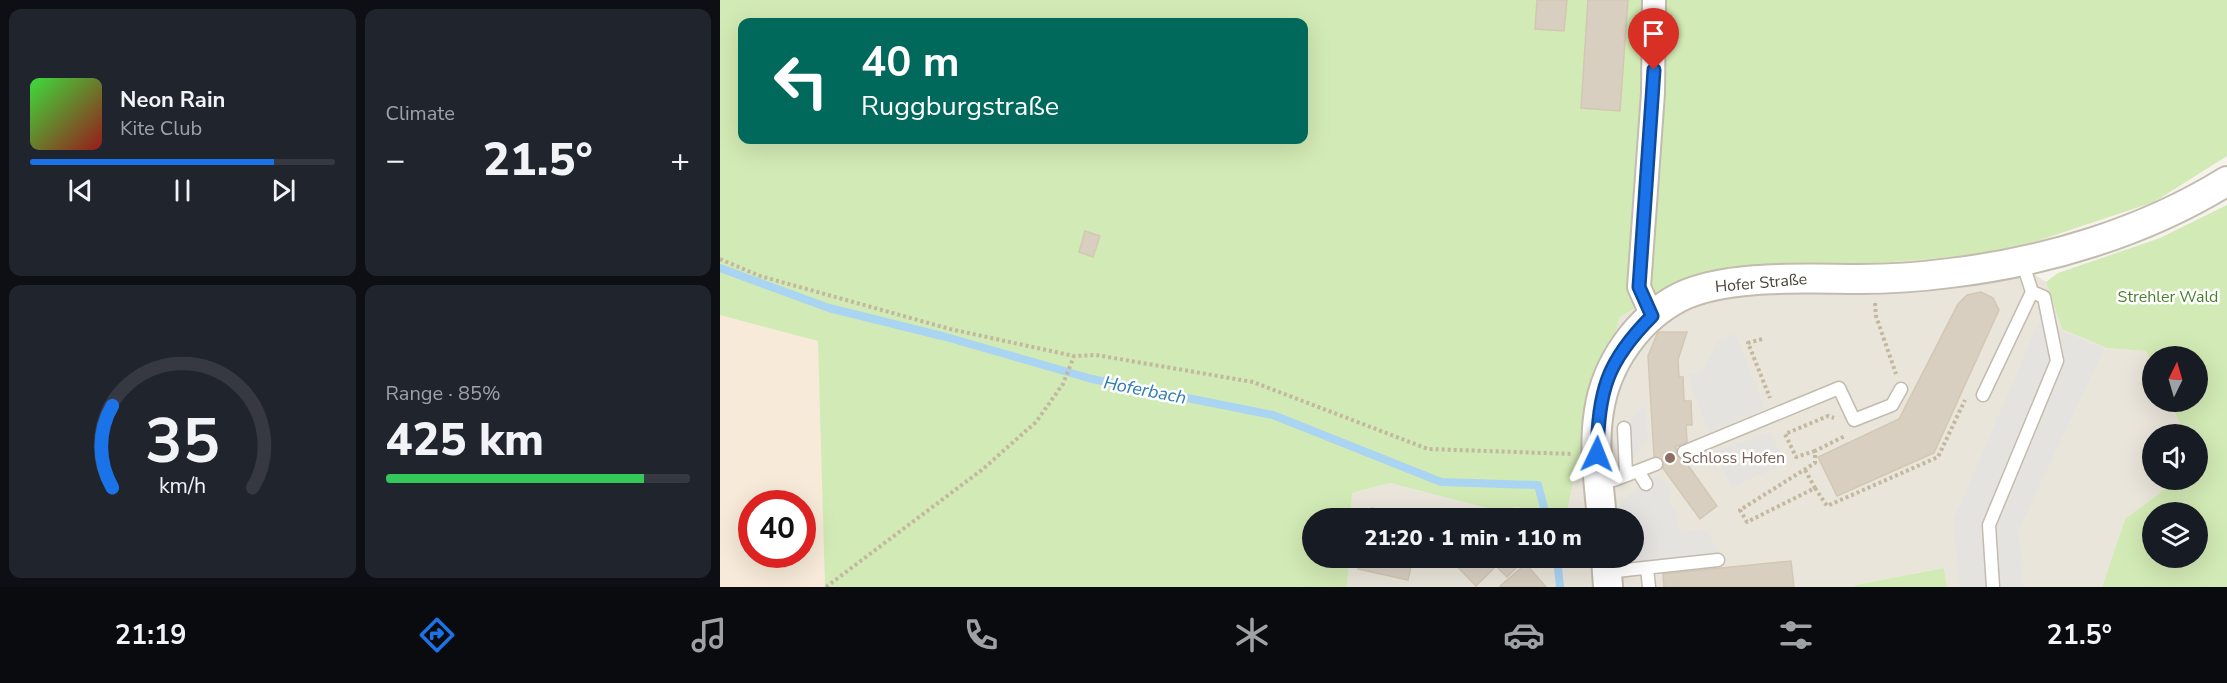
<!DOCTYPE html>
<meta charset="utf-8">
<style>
:root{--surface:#171b24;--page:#20242c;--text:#f1f3f6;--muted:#9ea1a6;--line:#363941;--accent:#1a73e8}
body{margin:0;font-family:"Nunito Sans",sans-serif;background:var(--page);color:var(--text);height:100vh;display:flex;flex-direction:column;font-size:22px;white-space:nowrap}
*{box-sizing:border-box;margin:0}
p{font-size:20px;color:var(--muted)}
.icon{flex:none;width:33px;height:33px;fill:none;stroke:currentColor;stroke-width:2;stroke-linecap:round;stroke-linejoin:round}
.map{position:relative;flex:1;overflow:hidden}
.side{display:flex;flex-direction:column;gap:9px;padding:9px;background:#0d0f14;width:720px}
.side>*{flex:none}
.guide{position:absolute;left:18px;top:18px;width:570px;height:126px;border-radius:12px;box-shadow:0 6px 24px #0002;background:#00695c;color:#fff;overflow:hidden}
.needle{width:39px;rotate:5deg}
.controls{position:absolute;left:1422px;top:346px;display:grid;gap:12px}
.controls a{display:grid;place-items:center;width:66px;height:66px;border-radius:50%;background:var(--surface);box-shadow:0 6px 24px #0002;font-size:30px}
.speed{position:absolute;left:18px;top:490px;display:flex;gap:12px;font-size:30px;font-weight:700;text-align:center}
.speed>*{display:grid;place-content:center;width:78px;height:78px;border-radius:50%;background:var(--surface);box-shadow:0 6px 24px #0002;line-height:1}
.speed .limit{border:9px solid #d22;background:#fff;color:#111}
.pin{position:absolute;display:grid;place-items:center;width:51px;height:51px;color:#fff;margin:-62px -26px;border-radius:50% 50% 50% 0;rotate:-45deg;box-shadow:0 0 6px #0007}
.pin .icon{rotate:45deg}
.me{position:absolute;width:66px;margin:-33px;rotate:2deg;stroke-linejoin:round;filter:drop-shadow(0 0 4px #0008)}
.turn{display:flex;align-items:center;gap:21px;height:126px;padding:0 24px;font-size:27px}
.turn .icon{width:78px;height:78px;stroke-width:2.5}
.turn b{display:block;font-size:42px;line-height:51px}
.big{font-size:45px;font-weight:800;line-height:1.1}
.side .card{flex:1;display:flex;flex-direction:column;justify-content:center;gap:9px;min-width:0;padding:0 21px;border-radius:12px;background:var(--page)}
.side .dial{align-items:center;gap:0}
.dial svg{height:156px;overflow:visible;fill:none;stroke:var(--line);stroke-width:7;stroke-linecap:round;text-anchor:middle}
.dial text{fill:var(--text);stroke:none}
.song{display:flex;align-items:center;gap:18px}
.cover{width:72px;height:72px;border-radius:9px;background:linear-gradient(135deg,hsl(120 70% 55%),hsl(0 70% 35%))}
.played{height:6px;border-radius:3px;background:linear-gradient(90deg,var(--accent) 80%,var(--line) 80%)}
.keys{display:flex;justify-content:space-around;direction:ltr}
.heat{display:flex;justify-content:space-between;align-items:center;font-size:33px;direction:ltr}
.charge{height:9px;border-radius:4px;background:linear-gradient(90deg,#34c759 85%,var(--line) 0)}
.side .tiles{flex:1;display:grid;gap:9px;grid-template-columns:repeat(2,1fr)}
.trip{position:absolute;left:582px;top:508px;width:342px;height:60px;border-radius:30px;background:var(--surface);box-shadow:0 6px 24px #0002;font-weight:800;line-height:60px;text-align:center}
.tab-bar{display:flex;height:96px;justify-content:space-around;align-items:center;background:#090b0e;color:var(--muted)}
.tab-bar .icon{width:42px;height:42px}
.tab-bar .on{color:var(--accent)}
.tab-bar b{font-size:27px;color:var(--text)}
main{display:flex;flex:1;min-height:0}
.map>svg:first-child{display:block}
.residential{fill:#eae5da}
.commercial{fill:#f7ead8;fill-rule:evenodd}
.green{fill:#d2eab5;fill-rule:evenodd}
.parking{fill:#e5e3e0}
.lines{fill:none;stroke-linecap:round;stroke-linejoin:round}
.stream{stroke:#a9d4f2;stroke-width:8}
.building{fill:#d8cfc1;stroke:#d3c7b4;stroke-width:1.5}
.service-casing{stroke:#c2bbae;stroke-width:15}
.minor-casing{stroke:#c2bbae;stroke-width:26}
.tertiary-casing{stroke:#c2bbae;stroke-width:32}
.path{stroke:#c4b79f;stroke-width:4;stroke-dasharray:3 3;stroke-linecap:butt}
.service{stroke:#fff;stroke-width:12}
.minor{stroke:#fff;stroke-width:22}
.tertiary{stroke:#fff;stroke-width:28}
.route-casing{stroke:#114b97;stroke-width:15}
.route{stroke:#1a73e8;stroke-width:10}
.education-dot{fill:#8d6e63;stroke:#fff;stroke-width:2}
.labels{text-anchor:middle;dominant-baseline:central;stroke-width:5;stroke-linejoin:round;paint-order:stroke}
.street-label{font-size:16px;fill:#4b4439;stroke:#fff}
.park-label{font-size:16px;fill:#4a7f2a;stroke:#fff}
.education-label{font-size:16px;fill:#785e54;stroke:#fff;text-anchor:start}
.water-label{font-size:18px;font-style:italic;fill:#2e7ab2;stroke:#fff}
</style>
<main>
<section class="side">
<div class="tiles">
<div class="card">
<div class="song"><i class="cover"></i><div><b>Neon Rain</b><p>Kite Club</p></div></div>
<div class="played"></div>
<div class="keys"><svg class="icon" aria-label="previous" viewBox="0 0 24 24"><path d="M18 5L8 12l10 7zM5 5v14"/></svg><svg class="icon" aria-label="pause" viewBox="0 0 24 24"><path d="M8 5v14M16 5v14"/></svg><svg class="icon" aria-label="next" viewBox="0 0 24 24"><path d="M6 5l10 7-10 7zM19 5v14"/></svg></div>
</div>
<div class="card"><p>Climate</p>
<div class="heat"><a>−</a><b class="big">21.5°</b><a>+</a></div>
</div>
<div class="card dial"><svg viewBox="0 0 100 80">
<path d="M14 69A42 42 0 1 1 86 69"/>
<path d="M14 69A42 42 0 0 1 14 27" stroke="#1a73e8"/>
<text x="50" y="56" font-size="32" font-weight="700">35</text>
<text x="50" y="72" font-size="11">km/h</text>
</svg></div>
<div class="card"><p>Range · 85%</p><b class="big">425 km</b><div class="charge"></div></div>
</div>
</section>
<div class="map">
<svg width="1507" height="587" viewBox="0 0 1507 587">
<rect width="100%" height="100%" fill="#f6f3ec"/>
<path class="residential" d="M 1281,253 L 1326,282 L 1342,329 L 1387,348 L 1426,351 L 1432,365 L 1432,402 L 1450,402 L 1465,435 L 1432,435 L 1432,480 L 1457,480 L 1405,519 L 1382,587 L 1227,587 L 1224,568 L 1135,585 L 1135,587 L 627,587 L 629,558 L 914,558 L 914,519 L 631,519 L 632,493 L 670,483 L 778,511 L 797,507 L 845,516 L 855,472 L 900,317 L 966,279 Z"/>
<path class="commercial" d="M 0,315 L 99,341 L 105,587 L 0,587 ZM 32,504 L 82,504 L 82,555 L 32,555 Z"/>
<path class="green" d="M 0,0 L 1507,0 L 1507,156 L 1434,202 L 1281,253 L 966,279 L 900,317 L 855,472 L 846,516 L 797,507 L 778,511 L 670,483 L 632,493 L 631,519 L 592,519 L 592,558 L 629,558 L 627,587 L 105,587 L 98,341 L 0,315 ZM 22,22 L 584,22 L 584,140 L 22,140 Z
M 1507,205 L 1507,587 L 1382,587 L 1405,519 L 1457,480 L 1478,480 L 1478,435 L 1465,435 L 1450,402 L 1478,402 L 1478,357 L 1432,357 L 1432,365 L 1426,351 L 1387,348 L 1342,329 L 1326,282 L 1338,273 L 1440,238 ZM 1432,513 L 1478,513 L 1478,558 L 1432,558 Z
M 1224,568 L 1227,587 L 1135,587 L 1135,585 Z"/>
<path class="parking" d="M 1319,322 L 1384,349 L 1298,531 L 1304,587 L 1240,587 L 1233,521 Z
M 1015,334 L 1045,409 L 989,432 L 967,376 L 984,369 L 998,341 Z
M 922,406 L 926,410 L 928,440 L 913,459 L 910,421 Z
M 1050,432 L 1066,463 L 1011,488 L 996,451 Z
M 935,477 L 950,484 L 949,503 L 957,511 L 959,532 L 986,530 L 1001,555 L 905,564 L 905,558 L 914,558 L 914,519 L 902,519 L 900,502 Z"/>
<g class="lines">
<path class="stream" d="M 0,268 L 109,308 L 226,337 L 372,379 L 553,415 L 721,482 L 818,485 L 827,519
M 837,558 L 840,587"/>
</g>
<path class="building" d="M 817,0 L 847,0 L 844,31 L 815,29 Z
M 868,0 L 908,0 L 900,111 L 861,108 Z
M 365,231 L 380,236 L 373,257 L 359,252 Z
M 1261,292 L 1273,298 L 1279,310 L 1214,453 L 1117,496 L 1098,457 L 1179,419 L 1238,304 L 1247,295 Z
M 938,332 L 967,332 L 958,360 L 959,377 L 963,377 L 964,401 L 971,401 L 972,425 L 966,425 L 967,442 L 955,447 L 997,506 L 980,519 L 934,456 L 928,356 Z
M 652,508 L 699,519 L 650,519 Z
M 641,558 L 693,558 L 688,580 L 638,569 Z
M 729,558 L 794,558 L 799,565 L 787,577 L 776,566 L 756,586 Z
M 1071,561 L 1074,587 L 944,587 L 943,574 Z
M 806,564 L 826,587 L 781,587 L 780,586 Z"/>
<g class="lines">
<g class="service-casing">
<path id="service" d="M 1263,395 L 1312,292 L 1302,261
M 904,428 L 906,475
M 964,452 L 1119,388 L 1134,420 L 1172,405 L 1181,389
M 918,471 L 926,484
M 878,480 L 894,480 L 936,464
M 735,518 L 743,519
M 927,568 L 929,587
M 887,572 L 998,560
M 1273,587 L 1269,525 L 1337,361 L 1324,297 L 1312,292"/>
</g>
<g class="minor-casing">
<path id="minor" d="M 932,316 L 919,287 L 933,93 L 934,0"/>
</g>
<g class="tertiary-casing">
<path id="tertiary" d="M 882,519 C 879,484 873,446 879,411 C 886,364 917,319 960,297 C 1007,274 1088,279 1139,279 C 1169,279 1200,277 1230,273 C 1325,262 1425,232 1507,181
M 886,558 L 888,587"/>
</g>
<path class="path" d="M 0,259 L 40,276 L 230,329 L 354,356 L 376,355 L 533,382 L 708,449 L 853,454
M 1155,303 L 1156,316 L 1176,374
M 1042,339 L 1028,343 L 1050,398
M 1095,451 L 1076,457 L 1065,434 L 1108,416 L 1114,418
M 1085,470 L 1095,488 L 1027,522 L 1020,510 L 1095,463 L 1095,451 L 1125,436
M 1095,488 L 1107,506 L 1218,457 L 1245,400
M 106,587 L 263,469 L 316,422 L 343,384 L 354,356"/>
<use href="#service" class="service"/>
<use href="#minor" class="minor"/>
<use href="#tertiary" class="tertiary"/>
</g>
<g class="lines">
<g class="route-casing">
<path id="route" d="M 877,454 C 879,390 886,362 932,316 L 919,287 L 934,70"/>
</g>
<use href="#route" class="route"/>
</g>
<circle class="education-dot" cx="950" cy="458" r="6"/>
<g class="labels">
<g class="street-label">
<text transform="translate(1041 283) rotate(-5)">Hofer Straße</text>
</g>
<g class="park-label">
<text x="1448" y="297">Strehler Wald</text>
</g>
<g class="education-label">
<text x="962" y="458">Schloss Hofen</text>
</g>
<g class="water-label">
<text transform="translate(425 390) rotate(11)">Hoferbach</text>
</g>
</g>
</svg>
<div class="controls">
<a><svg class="needle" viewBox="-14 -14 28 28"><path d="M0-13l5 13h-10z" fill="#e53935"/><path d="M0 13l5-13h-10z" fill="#9ea1a6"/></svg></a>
<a><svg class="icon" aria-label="sound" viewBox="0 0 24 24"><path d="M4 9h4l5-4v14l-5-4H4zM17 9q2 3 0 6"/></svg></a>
<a><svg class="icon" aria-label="layers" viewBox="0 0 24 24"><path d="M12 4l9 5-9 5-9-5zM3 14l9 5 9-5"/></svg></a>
</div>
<div class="speed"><div class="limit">40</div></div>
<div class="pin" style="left:934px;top:70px;background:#d93025"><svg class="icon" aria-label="arrive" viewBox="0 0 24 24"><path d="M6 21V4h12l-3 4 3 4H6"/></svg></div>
<svg class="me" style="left:877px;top:454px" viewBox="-20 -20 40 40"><path d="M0-17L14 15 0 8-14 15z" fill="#1a73e8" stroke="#fff" stroke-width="4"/></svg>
<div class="trip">21:20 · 1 min · 110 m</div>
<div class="guide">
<div class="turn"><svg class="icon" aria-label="left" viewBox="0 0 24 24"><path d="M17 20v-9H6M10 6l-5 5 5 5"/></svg><div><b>40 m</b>Ruggburgstraße</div></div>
</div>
</div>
</main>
<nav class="tab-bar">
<b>21:19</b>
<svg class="icon on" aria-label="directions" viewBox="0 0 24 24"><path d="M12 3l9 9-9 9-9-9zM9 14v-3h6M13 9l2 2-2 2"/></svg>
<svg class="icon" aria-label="music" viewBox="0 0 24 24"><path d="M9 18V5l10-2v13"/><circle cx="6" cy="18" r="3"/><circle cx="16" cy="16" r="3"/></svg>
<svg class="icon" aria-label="phone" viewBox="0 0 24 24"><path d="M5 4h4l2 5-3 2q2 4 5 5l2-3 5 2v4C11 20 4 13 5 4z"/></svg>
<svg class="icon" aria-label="climate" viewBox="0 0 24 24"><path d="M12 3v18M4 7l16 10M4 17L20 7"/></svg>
<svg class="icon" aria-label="car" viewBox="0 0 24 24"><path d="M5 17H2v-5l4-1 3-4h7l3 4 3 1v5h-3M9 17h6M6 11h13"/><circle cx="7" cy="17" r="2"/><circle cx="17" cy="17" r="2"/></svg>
<svg class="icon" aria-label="filters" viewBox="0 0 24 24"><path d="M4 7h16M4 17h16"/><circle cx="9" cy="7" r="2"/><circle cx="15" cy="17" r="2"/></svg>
<b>21.5°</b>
</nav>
